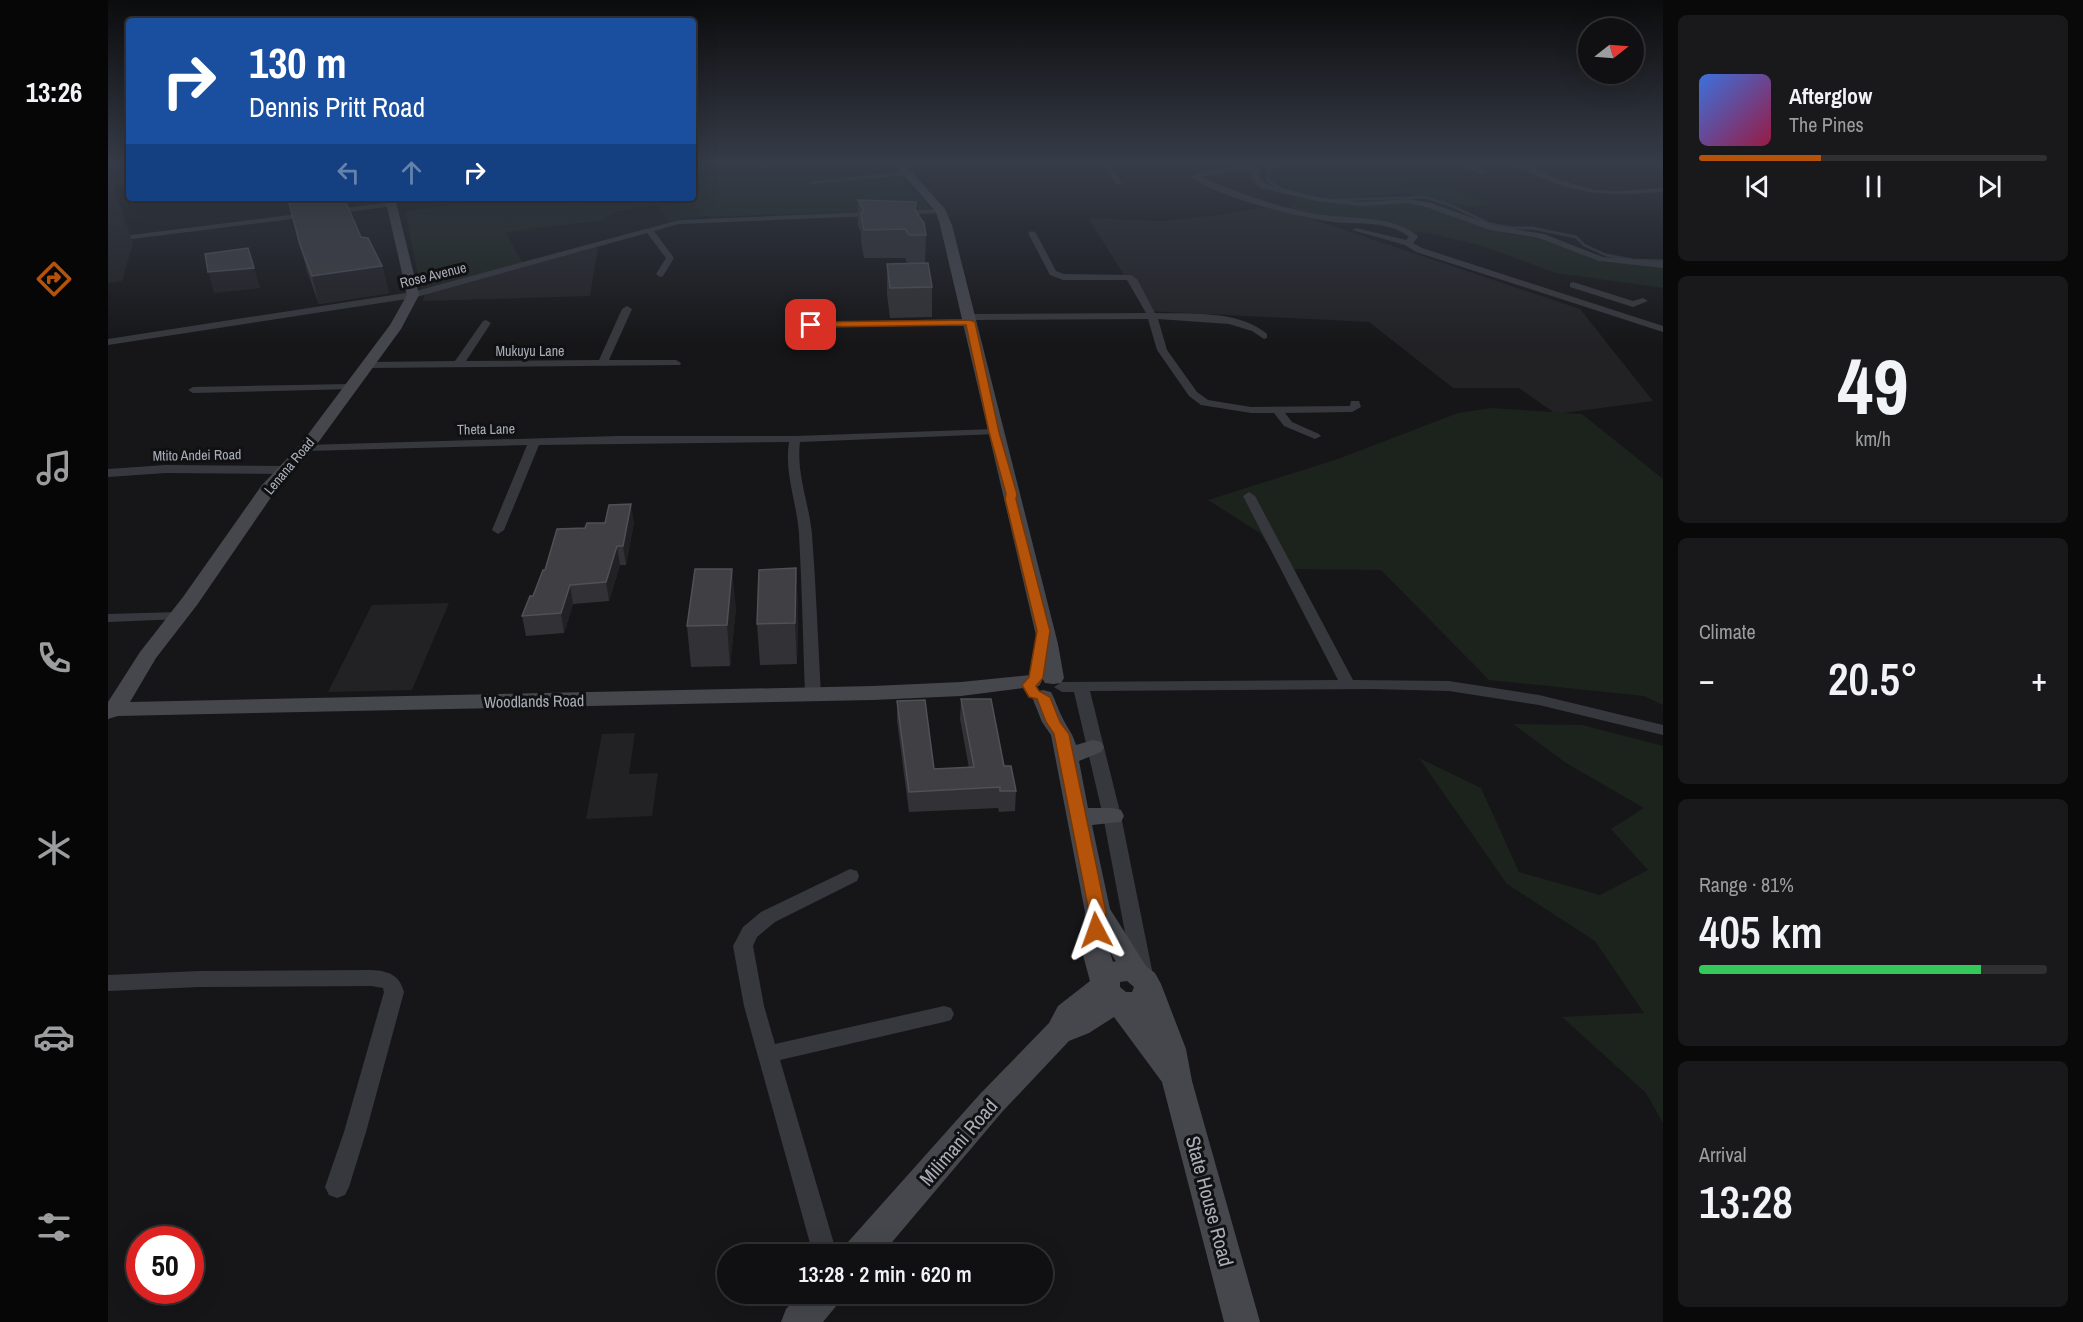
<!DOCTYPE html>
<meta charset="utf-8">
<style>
:root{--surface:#101012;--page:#19191b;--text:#f1f3f6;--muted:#9c9d9f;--line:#303032;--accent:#b45309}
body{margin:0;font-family:"Archivo Narrow",sans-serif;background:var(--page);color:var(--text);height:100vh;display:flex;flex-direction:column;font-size:22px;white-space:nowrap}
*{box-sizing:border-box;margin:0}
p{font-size:20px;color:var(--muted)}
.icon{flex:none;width:33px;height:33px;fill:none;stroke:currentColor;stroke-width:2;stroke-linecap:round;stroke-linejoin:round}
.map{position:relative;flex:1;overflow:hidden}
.sheet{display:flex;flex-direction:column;gap:15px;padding:15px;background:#09090a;width:420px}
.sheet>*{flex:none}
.banner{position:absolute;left:18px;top:18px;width:570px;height:183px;border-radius:6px;box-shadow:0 6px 24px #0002,0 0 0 2px var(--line);background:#1a4fa0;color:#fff;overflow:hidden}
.needle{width:39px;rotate:73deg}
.buttons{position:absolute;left:1470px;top:18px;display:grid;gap:12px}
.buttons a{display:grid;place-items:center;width:66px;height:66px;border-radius:50%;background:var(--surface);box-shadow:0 6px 24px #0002,0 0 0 2px var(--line);font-size:30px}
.speed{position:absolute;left:18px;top:1226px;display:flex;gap:12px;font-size:30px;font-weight:700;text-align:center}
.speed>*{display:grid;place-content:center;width:78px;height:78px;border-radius:50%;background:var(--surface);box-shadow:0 6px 24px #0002,0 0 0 2px var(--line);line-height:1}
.speed .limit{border:9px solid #d22;background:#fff;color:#111}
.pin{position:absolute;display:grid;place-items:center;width:51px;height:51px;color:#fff;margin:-26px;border-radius:12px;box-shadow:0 3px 9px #0006}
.me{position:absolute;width:66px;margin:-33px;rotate:356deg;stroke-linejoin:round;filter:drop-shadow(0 0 4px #0008)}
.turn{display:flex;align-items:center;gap:21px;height:126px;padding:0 24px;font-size:27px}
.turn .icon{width:78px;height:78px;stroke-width:2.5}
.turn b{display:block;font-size:42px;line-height:51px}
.lanes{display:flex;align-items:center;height:57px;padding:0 24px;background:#0003;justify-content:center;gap:30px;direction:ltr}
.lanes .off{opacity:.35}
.big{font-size:45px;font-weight:600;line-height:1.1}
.sheet .widget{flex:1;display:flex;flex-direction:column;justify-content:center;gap:9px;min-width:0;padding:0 21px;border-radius:9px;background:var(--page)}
.sheet .dial{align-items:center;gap:0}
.dial b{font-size:78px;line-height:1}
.song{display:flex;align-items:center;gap:18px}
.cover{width:72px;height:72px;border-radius:9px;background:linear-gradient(135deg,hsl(220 70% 55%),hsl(340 70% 35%))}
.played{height:6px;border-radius:3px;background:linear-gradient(90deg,var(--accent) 35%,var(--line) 35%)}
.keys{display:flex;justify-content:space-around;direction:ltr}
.heat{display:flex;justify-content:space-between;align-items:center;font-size:33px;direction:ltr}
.charge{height:9px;border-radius:4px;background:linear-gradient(90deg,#34c759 81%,var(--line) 0)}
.trip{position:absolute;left:609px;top:1244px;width:336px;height:60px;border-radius:30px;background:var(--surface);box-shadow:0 6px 24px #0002,0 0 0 2px var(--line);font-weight:600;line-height:60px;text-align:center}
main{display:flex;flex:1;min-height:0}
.dock{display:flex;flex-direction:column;width:108px;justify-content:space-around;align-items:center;background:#060607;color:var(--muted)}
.dock .icon{width:42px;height:42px}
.dock .active{color:var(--accent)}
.dock b{font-size:27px;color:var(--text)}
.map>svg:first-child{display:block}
.built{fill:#222225}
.green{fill:#1c231d}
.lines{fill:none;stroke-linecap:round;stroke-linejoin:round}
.stream{stroke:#2c353c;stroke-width:3}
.street{fill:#37383d;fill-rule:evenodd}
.secondary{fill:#45474d;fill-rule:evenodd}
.wall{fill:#323236}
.shaded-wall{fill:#212124}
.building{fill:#3f3f44;stroke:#4f5156;stroke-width:1.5}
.route{fill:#b45309;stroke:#753606;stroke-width:1.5}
.labels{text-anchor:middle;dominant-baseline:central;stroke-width:6;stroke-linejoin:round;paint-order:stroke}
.far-street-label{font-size:14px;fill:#a8adb8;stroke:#111113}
.street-label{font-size:16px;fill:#a8adb8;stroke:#111113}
.near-street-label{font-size:20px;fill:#a8adb8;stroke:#111113}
</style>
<main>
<nav class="dock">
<b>13:26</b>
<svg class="icon active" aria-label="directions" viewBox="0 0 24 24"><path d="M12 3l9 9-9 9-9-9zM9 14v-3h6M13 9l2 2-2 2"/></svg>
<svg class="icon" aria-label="music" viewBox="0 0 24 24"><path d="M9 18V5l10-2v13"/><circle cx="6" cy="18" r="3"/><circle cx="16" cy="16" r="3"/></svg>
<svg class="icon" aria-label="phone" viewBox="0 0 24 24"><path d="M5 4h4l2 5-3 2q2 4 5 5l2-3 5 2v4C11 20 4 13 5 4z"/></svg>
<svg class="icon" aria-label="climate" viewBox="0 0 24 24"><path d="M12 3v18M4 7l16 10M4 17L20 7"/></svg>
<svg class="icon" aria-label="car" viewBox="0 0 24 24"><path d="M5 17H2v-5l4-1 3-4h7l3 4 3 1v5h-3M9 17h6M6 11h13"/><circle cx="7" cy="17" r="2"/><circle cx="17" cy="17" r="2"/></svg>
<svg class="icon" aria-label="filters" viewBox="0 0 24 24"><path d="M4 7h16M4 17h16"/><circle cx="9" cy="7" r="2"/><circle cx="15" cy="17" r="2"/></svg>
</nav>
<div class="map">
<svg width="1555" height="1322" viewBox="0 0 1555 1322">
<rect width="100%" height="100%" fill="#161618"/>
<path class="built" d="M 1165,206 L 1472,309 L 1545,401 L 1448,414 L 1411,388 L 1345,388 L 1261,322 L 1039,311 L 980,218 L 1054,221 L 1110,215 Z
M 490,247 L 482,296 L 315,301 L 317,293 Z
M 341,603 L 304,690 L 220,692 L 264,605 Z
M 527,733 L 521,774 L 550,773 L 544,816 L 478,819 L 494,734 Z"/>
<path class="green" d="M 585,161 L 778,161 L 824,210 L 584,217 L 561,221 L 549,206 L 532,207 L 508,212 L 490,221 L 397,232 L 415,263 L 313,290 L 297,211 L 391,198 L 585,198 Z
M 1159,161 L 1223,161 L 1301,176 L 1296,185 L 1349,191 L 1383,204 C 1350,210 1333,197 1302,194 C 1252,191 1211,213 1163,180 L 1163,173 L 1165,172 L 1164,170 L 1167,168 Z
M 1191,196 L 1245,205 L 1302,202 L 1361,219 L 1400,234 L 1439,239 L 1497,262 L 1555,266 L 1555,288 L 1448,273 L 1371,245 L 1321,233 L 1304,232 L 1292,227 L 1204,216 L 1183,208 Z
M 1384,408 L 1474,414 L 1555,479 L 1555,705 L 1536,696 L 1381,680 L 1273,570 L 1176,569 L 1152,533 L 1100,500 L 1230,459 L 1350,413 Z
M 1405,724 L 1474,725 L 1555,746 L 1555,1123 L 1538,1093 L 1454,1017 L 1536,1013 L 1487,941 L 1399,884 L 1311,758 L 1373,788 L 1411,872 L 1492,895 L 1540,870 L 1503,829 L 1536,808 L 1458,763 Z"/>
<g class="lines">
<path class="stream" d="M 1157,161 L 1165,168 L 1160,169 L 1163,171 L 1160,172 L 1160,180 L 1173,189
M 1229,200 L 1317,197 L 1342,205 L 1382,224 L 1403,228 L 1424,228 L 1468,237 L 1476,245 L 1498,255 L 1524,260 L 1555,261"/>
<path class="street" d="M 992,161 L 999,161 L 1014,184 L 1008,184 Z
M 1401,161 L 1410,161 L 1452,180 L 1486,190 L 1512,191 L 1555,188 L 1555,192 C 1507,195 1475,197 1430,176 C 1420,172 1409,167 1401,161 Z
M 1357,164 L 1377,171 L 1378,173 L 1374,175 L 1355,167 Z
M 1144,165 L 1151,168 L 1152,179 L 1158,184 L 1209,197 L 1252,202 L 1300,199 L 1323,203 L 1387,226 L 1436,234 L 1495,257 L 1555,262 L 1555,268 L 1491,261 L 1431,238 L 1382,230 L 1318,207 L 1300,203 L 1252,206 L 1209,201 L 1152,188 L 1144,180 L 1143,169 L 1093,177 C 1128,192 1164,205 1202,213 C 1236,220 1280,213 1309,235 L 1310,237 L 1305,243 L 1314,248 L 1555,326 L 1555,332 L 1308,252 L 1297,245 L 1244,230 L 1248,228 L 1298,240 L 1301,237 C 1280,220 1250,225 1225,222 C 1189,217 1111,198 1083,177 L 1095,171 Z
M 798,171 L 801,175 L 704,184 L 700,182 Z
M 284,202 L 288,204 L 287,206 L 0,242 L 0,238 Z
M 833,209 L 837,211 L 836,213 L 571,224 L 546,231 L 566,258 L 555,276 L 552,277 L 548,274 L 558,258 L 539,233 L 305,298 L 0,345 L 0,339 L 304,292 L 571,220 Z
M 924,231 L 928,233 L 948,271 L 956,274 L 1023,275 L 1029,279 L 1047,313 C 1083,314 1131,310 1159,334 L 1159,338 L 1156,339 L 1144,331 L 1121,324 L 1050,319 L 1059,350 L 1089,392 L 1100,400 L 1143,407 L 1242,406 L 1243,401 L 1251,401 L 1253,407 L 1244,412 L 1177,413 L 1184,422 L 1211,434 L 1213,436 L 1207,439 L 1176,426 L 1166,413 L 1143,413 L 1093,405 L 1081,396 L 1049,350 L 1040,319 L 865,320 L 867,322 L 862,325 L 703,328 L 686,321 L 685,309 L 690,306 L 695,309 L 696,319 L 704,322 L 858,319 L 856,317 L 861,314 L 1038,313 L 1019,280 L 955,280 L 942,275 L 920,233 Z
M 1465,282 L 1525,301 L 1535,298 L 1540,301 L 1525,307 L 1462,287 L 1462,283 Z
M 519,306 L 524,309 L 501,360 L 568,360 L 573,363 L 572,365 L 259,368 L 254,365 L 259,362 L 347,361 L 375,321 L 378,320 L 383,323 L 358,361 L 491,360 L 514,309 Z
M 242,384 L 246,385 L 246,389 L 85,393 L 80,390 L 85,387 Z
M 886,429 L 890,430 L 890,434 L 692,442 C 688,473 701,503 704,534 C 708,587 710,641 713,695 L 705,700 L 697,695 C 695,641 694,587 691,534 C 689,503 676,473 681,442 L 431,445 L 396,530 L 390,534 L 384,530 L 419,445 L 198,451 L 192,448 L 198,445 L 510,436 L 687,436 Z
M 58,465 L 179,466 L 185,470 L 179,474 L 58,473 L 0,477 L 0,469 Z
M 1141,492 L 1147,496 L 1245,680 L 1341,681 L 1431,695 L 1555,725 L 1555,735 L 1431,705 L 1341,691 L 1264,689 L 982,691 L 1013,816 L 1045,975 L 1042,981 L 1035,983 L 1028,981 L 1025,975 L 995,816 L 966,692 L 954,692 L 946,687 L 954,682 L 1230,680 L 1135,496 Z
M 70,612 L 75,613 L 77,616 L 75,619 L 0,622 L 0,614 Z
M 742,869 L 749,871 L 751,876 L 749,881 L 667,922 L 649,937 L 645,946 L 656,1006 L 667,1044 L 836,1006 L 843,1008 L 846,1014 L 843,1020 L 836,1022 L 672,1060 L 729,1254 L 705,1254 L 636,1006 L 625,946 L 635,927 L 653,912 Z
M 263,970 C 280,971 291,974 296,992 L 258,1132 L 241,1187 L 237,1195 L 229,1198 L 221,1195 L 217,1187 L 236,1132 L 276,992 L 275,988 L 263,986 L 92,987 L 0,991 L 0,975 L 92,971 Z"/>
<path class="secondary" d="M 783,161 L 794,161 L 837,209 L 844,225 L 950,644 L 956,678 L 953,683 L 945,684 L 937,683 L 934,678 L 930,644 L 832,225 L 828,212 Z
M 277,198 L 287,198 L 311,295 L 293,329 L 204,451 L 166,493 L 89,605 L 48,658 L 22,702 L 765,686 L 853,682 L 923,675 L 931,676 L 934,681 L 931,686 L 853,696 L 765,700 L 10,716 L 0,719 L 0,702 L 32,652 L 75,597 L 154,485 L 192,445 L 282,325 L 299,295 Z
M 935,690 L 943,692 C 948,701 950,710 955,719 C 960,729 965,734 968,745 L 985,740 L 993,742 L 996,747 L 993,752 L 971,761 L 980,808 L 1004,808 L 1013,810 L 1016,816 L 1013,822 L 984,825 L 1002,909 L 1038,966 L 1047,973 L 1053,984 L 1078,1049 L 1084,1081 L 1152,1322 L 1116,1322 L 1054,1082 L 1006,1017 L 981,1033 L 961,1041 L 894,1112 L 774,1254 L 735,1254 L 740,1242 L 872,1094 L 941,1023 L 950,1006 L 982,981 L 973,948 L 977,912 L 943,735 L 934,722 L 924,697 L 927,692 ZM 1002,952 L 1007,960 L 1008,961 L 1005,962 ZM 1019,981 L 1026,987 L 1024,992 L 1018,992 L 1012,987 L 1012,982 Z
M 693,1293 L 735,1293 L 729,1305 L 715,1322 L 673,1322 L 678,1309 Z"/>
</g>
<path class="wall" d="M 180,199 L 253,237 L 274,266 L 281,293 L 211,304 L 199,271 Z
M 750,200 L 808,210 L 818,235 L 817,263 L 824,287 L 824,317 L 782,318 L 779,294 L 779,264 L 800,264 L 797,258 L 756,258 L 753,241 L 753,232 L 750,227 Z
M 526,522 L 518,565 L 512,565 L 501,601 L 465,604 L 456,633 L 418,636 L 414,616 L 437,570 L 477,528 Z
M 688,568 L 690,608 L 689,664 L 652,665 L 649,624 Z
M 628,608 L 622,666 L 583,667 L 579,626 Z
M 853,699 L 896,766 L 908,791 L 907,811 L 891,812 L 890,808 L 801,812 L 789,721 L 789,701 L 826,769 L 861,768 L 852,719 Z"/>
<path class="shaded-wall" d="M 0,161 L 21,161 L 21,185 L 6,186 L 25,243 L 14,281 L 0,283 Z
M 463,198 L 478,198 L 479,203 L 464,205 Z
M 274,266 L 281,293 L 211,304 L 204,276 Z
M 146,268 L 152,288 L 106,293 L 100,272 Z
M 523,504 L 526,522 L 518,565 L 515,546 Z
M 509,546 L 512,565 L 501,601 L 498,582 Z
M 688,568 L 690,608 L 689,664 L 687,623 Z
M 624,569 L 628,608 L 622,666 L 619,625 Z
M 462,585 L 465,604 L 456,633 L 453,613 Z"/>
<path class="building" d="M 0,161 L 20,161 L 0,163 Z
M 191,198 L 236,198 L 253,237 L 260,238 L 274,266 L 204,276 L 192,245 L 180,199 Z
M 750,200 L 808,202 L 807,210 L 816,223 L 818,235 L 801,235 L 797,229 L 756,230 L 753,214 L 756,210 Z
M 140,248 L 146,268 L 100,272 L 97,254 Z
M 820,263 L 824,287 L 782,288 L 779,264 Z
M 523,504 L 515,546 L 509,546 L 498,582 L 462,585 L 453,613 L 414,616 L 422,596 L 425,596 L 435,570 L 437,570 L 449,529 L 477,528 L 479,523 L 497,523 L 501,505 Z
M 688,568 L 687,623 L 649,624 L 651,570 Z
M 587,569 L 624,569 L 619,625 L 579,626 Z
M 853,699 L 883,699 L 896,766 L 903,766 L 908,791 L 892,791 L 892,787 L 801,792 L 789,701 L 817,700 L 826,769 L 866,767 Z"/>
<linearGradient id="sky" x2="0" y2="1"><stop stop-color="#0c0c0d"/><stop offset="0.47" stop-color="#363c48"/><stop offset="1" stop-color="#363c48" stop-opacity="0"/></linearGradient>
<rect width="1555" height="346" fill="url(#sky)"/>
<path class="route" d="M 862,320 L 867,322 L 891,432 L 909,494 L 908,499 L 942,631 L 935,678 L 928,686 L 931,691 L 942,697 L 952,722 L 961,734 L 998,912 L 994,934 L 988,936 L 982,934 L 979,930 L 981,912 L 946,734 L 938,722 L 929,699 L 921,697 L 914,685 L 921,677 L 929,631 L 897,499 L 898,494 L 881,432 L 858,325 L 703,327 L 698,325 L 703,322 Z"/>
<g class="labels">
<g class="far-street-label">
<text transform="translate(325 275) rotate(-14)">Rose Avenue</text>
<text x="422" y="351">Mukuyu Lane</text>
<text transform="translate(378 429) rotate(-1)">Theta Lane</text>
<text transform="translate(89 455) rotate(-1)">Mtito Andei Road</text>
<text transform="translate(181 466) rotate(-50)">Lenana Road</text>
</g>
<g class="street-label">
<text transform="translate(426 701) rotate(-1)">Woodlands Road</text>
</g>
<g class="near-street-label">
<text transform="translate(850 1142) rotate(-49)">Milimani Road</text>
<text transform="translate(1102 1201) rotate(75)">State House Road</text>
</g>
</g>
</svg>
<div class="buttons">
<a><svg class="needle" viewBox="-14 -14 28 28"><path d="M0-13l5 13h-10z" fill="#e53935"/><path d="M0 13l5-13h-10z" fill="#9c9d9f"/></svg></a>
</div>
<div class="speed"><div class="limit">50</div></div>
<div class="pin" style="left:703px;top:325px;background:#d93025"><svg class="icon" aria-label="arrive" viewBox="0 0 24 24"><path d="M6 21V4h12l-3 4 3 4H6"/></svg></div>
<svg class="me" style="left:988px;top:930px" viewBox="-20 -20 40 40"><path d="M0-17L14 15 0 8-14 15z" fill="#b45309" stroke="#fff" stroke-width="4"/></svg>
<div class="trip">13:28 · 2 min · 620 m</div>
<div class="banner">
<div class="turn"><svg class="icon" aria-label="right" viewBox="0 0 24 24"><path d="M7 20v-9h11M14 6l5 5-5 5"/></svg><div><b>130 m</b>Dennis Pritt Road</div></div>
<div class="lanes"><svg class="icon off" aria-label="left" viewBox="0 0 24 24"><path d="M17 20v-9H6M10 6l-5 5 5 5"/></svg><svg class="icon off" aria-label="ahead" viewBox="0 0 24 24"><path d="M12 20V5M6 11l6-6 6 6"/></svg><svg class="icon" aria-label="right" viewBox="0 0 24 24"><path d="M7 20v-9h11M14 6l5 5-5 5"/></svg></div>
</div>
</div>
<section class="sheet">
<div class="widget">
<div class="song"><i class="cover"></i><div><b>Afterglow</b><p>The Pines</p></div></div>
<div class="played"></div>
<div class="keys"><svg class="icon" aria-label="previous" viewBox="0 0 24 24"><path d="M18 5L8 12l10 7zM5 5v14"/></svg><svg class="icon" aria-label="pause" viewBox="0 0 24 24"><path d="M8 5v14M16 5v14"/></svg><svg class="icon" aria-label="next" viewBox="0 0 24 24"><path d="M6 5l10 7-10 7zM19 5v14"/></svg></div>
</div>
<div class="widget dial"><b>49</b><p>km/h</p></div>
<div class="widget"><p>Climate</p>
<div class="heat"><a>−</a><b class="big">20.5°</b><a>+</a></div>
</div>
<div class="widget"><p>Range · 81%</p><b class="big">405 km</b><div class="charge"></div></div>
<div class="widget"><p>Arrival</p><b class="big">13:28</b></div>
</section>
</main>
